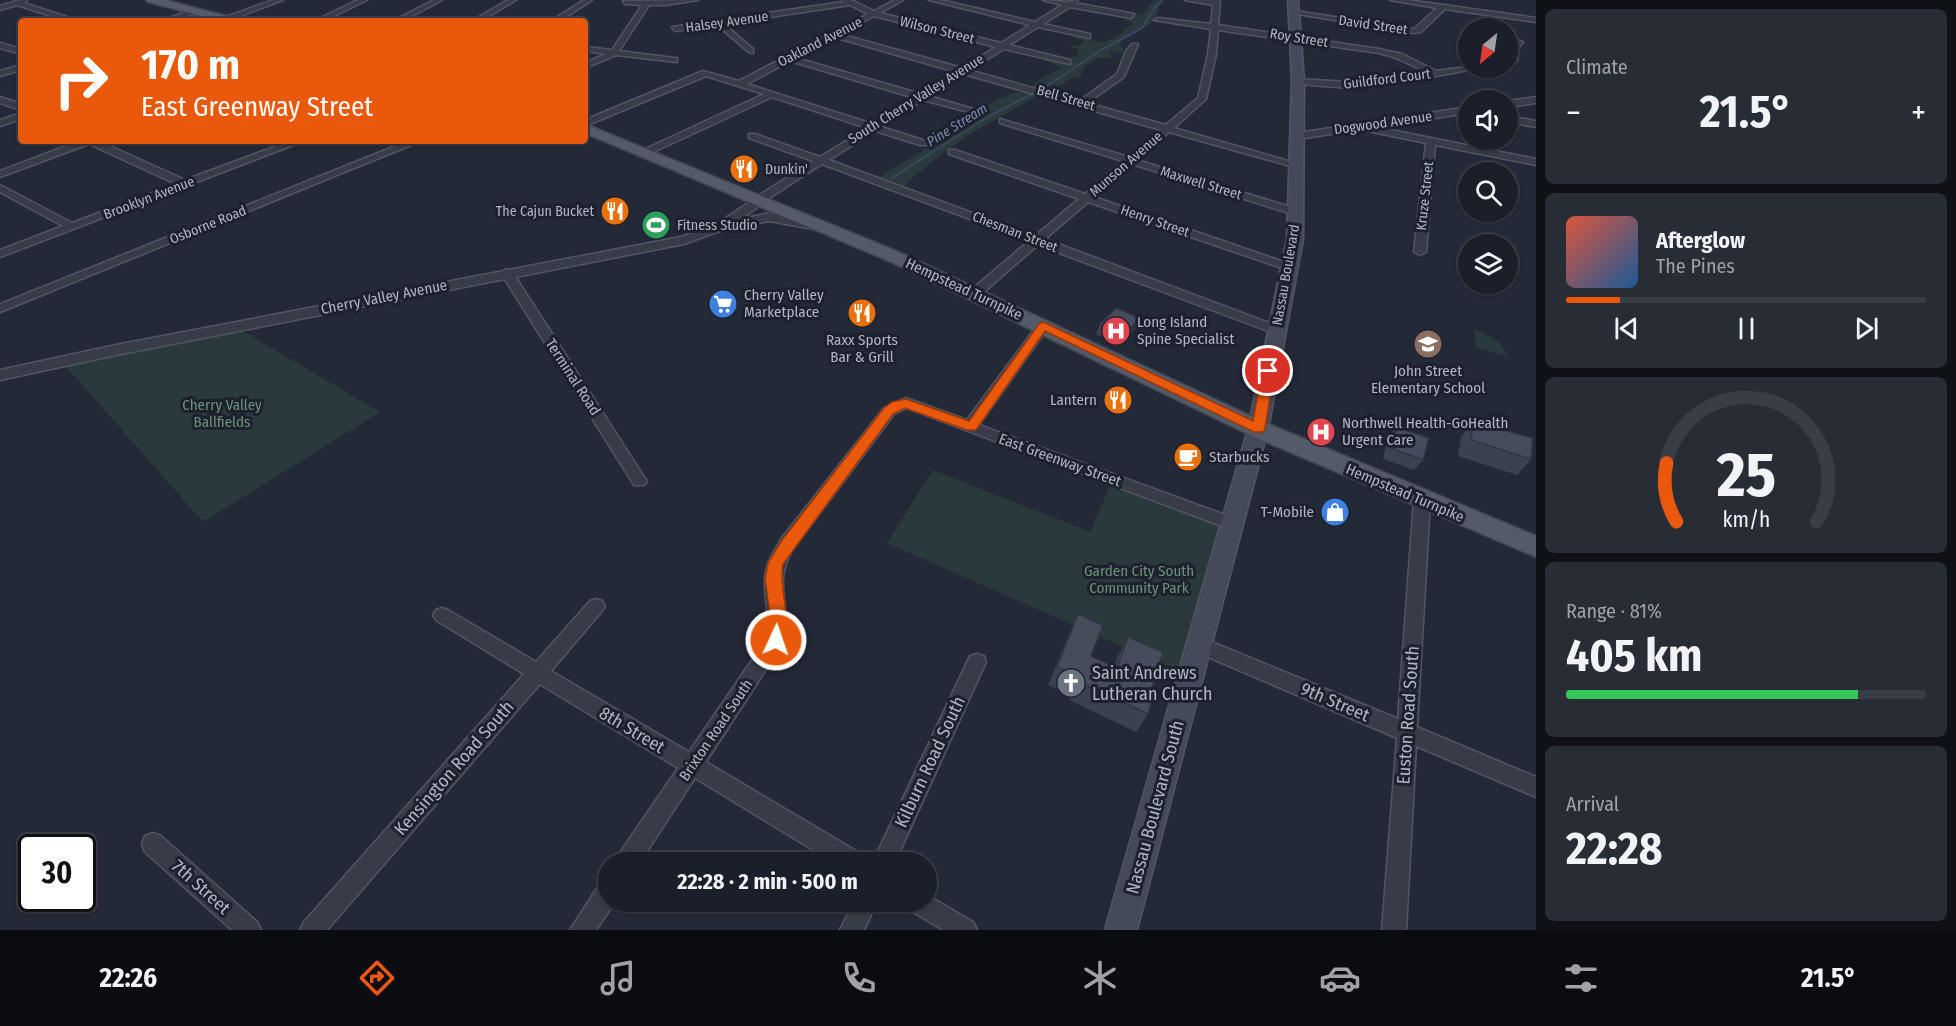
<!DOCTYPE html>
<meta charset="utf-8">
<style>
:root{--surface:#1b1f29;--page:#282c35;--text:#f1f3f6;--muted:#a0a2a8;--line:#393d46;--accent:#ea580c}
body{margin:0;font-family:"Fira Sans Condensed",sans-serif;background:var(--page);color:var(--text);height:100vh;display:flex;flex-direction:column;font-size:22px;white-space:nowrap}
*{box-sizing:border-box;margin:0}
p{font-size:20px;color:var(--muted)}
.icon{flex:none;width:33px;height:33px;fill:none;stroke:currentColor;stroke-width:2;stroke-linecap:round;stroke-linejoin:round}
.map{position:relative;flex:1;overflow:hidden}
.drawer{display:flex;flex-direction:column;gap:9px;padding:9px;background:#0f1117;width:420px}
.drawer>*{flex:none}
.top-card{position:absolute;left:18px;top:18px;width:570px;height:126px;border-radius:6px;box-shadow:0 2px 4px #0004,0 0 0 2px var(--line);background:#ea580c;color:#fff;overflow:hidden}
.needle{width:39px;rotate:209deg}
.buttons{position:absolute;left:1458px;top:18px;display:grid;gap:12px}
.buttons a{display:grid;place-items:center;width:60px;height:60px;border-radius:50%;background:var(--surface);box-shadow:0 2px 4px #0004,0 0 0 2px var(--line);font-size:30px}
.speed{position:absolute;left:18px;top:834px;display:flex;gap:12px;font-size:30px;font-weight:700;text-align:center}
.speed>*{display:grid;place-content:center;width:78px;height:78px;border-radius:50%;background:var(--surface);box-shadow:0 2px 4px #0004,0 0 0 2px var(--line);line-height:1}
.speed .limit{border:3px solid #111;border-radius:9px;background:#fff;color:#111}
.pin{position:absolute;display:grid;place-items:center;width:51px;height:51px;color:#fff;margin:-26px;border:3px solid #fff;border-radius:50%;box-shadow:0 2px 6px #0007}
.me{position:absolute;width:66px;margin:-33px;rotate:3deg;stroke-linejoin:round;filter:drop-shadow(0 0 4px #0008)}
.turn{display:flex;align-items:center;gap:21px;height:126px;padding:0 24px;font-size:27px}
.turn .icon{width:78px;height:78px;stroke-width:2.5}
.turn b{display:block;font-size:42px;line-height:51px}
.big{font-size:45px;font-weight:700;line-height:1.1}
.drawer .card{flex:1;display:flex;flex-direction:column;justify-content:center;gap:9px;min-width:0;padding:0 21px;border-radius:9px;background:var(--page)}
.drawer .dial{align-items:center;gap:0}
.dial svg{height:156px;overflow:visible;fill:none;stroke:var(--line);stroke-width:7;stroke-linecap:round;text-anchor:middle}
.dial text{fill:var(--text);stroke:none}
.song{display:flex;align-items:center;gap:18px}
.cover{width:72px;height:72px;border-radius:9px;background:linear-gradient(135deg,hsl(10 70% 55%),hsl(210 70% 35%))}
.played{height:6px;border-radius:3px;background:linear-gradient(90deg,var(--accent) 15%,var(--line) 15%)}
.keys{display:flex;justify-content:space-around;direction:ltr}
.heat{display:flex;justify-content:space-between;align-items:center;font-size:33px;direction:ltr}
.charge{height:9px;border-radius:4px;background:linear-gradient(90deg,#34c759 81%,var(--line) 0)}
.trip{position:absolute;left:598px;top:852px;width:339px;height:60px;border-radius:30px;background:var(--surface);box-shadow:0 2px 4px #0004,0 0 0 2px var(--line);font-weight:700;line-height:60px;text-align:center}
.tab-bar{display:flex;height:96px;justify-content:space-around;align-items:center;background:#0b0c10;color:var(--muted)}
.tab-bar .icon{width:42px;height:42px}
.tab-bar .selected{color:var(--accent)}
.tab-bar b{font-size:27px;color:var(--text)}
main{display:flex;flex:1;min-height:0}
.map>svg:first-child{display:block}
.green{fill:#2a393c}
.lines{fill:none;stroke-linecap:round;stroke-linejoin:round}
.stream{stroke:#3a455f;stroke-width:2}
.minor-casing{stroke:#525663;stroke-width:3}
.tertiary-casing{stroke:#525663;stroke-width:3}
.secondary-casing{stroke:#525663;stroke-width:3}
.primary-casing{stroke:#404551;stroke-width:3}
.minor{fill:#373c48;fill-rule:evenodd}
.tertiary{fill:#373c48;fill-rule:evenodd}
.secondary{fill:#454a5a;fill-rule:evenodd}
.primary{fill:#555a68;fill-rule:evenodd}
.wall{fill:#3b414f}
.shaded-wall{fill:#303540}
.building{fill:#454c5c;stroke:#303540;stroke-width:1.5}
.route{fill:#ea580c;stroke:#983908;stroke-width:1.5}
.labels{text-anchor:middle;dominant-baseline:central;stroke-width:6;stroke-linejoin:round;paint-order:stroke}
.far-street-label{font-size:14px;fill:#b2b6c4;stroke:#1c212d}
.far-water-label{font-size:14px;font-style:italic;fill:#7c89aa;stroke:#1c212d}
.far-poi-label{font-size:14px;fill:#b2b6c4;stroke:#1c212d;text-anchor:start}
.street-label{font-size:15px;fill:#b2b6c4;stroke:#1c212d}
.poi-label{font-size:15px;fill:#b2b6c4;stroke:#1c212d;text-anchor:start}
.park-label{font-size:15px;fill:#6c927a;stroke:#1c212d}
.near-poi-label{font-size:18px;fill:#b2b6c4;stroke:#1c212d;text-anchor:start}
.near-street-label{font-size:18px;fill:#b2b6c4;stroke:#1c212d}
</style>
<main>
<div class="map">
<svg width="1536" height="930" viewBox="0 0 1536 930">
<rect width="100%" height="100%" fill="#242937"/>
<path class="green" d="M 1154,0 L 1164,0 L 1159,6 L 1156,20 L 1122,41 L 1120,44 L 1124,53 L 1114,53 L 1112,49 L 1109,53 L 1112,55 L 1110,58 L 1097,58 L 1084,67 L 1081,76 L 1070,79 L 1053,91 L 1033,86 L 1039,80 L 1061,68 L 1042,59 L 1044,55 C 1056,53 1066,61 1078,56 L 1078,49 L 1069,47 L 1080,45 L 1084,41 L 1070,37 C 1081,35 1089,41 1099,42 C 1110,44 1126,30 1133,23 L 1113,15 L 1129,18 L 1133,14 L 1142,15 Z
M 1021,91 L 1041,94 L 970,134 L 940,155 L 901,188 L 876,179 C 904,161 935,145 962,125 C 979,113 1001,94 1021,91 Z
M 236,327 L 380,412 L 203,522 L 63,363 Z
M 1474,328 L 1500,343 L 1508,357 L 1476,347 Z
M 933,470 L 1090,532 L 1111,483 L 1224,525 L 1182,673 L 887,543 Z"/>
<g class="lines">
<path class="stream" d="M 1044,88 L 1103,49 L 1142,28 L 1155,7 L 1163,0
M 892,178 L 986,118 L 1034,93"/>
<g class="minor-casing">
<path id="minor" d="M 20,0 L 27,0 L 24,3 L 79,21 L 67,21 L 17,5 L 0,10 L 0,6 Z
M 273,0 L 283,0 L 227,21 L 220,19 Z
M 358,0 L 367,0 L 324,21 L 314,21 Z
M 434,0 L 442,0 L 403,21 L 393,21 Z
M 508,0 L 516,0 L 481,21 L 472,21 Z
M 584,0 L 592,0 L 560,21 L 551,21 Z
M 698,0 L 665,5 L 649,5 L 619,51 L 674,58 L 677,58 L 677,62 L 616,55 L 585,68 L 585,63 L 606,54 L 585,51 L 585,47 L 612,50 L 642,5 L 625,4 L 623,1 Z
M 842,0 L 851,0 L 874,11 L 895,0 L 903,0 L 880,13 L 1001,43 L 1030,25 L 929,0 L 941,0 L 1035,22 L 1062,5 L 1043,0 L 1067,2 L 1078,0 L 1075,3 L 1134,14 L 1131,18 L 1070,7 L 1043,24 L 1090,34 L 1090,38 L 1038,27 L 1009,45 L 1070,60 L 1070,64 L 1004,49 L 969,70 L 1079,101 L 1117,74 L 1126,51 L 1132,44 L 1138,44 L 1124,77 L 1087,103 L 1166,125 L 1198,98 L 1208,54 L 1211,29 L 1154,20 L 1158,18 L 1211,24 L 1213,5 L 1185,0 L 1220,0 L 1218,25 L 1379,49 L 1402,54 L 1436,71 L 1468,67 L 1480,68 L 1436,76 L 1350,88 L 1298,84 L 1294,81 L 1295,79 L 1350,82 L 1426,72 L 1396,58 L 1379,53 L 1218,30 L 1216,54 L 1206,99 L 1174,128 L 1302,165 L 1294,167 L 1169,132 L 1137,160 L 1300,210 L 1300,214 L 1292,214 L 1132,164 L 1094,197 L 1293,265 L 1293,269 L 1285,269 L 1088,202 L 1045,239 L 1280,327 L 1282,330 L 1276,334 L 1038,245 L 978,297 L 970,297 L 970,291 L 1029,241 L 822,164 L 763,202 L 755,202 L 755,198 L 813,161 L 749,138 L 749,134 L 755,134 L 820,157 L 867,128 L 772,97 L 647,155 L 641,155 L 641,151 L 764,94 L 706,76 L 585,126 L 585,120 L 703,71 L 739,81 L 868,14 L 850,5 L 724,24 L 753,49 L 753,53 L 750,53 L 717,25 L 675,31 L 672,27 L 843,2 ZM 874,16 L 996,47 L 962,68 L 840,34 ZM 834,37 L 956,72 L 921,94 L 796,58 ZM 790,61 L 915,98 L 873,124 L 747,84 ZM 964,74 L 1161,130 L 1129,157 L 1000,119 L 1000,123 L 1123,161 L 1085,194 L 955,150 L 949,150 L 949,154 L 1079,199 L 1035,236 L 829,160 L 875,131 L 920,145 L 926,145 L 926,141 L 881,127 L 923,100 L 980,115 L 980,111 L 929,96 Z
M 1390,0 L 1408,0 L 1536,18 L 1536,22 L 1445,9 L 1421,32 L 1414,33 L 1291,13 L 1295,11 L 1414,29 L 1437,8 Z
M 195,9 L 198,13 L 171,21 L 160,21 Z
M 1516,40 L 1523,42 L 1519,47 L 1517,61 L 1508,65 L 1511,46 Z
M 0,43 L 21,49 L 21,54 L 0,48 Z
M 21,65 L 21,70 L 0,76 L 0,71 Z
M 0,97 L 21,104 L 21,110 L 0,103 Z
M 21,113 L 21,119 L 0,126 L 0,120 Z
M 1508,116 L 1536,121 L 1536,127 L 1508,122 Z
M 1361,124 L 1536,159 L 1536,165 L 1435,145 L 1426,252 L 1420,255 L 1414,252 L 1426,143 L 1358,129 L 1356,127 Z
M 79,141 L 99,141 L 185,180 L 290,141 L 304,141 L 0,257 L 0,250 L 63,226 L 0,192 L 0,185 L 72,223 L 176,184 L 89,144 L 0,177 L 0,171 Z
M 408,141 L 421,141 L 0,312 L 0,304 Z
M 507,269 L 513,273 L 644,477 L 647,481 L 644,485 L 634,485 L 501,273 Z
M 1043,322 L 1049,326 L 979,425 L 1239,520 L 1241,524 L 1239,528 L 1233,530 L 1227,528 L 907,408 L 894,414 L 793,549 C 772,584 791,603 785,640 L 706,762 L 861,854 L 864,862 L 833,862 L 695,778 L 640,862 L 616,862 L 619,854 L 678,768 L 540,684 L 327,930 L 300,930 L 304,922 L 524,674 L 436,620 L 433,615 L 436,610 L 442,608 L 448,610 L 536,662 L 590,601 L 596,599 L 602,601 L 605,606 L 602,611 L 551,671 L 689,752 L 767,638 C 771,617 764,600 765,580 C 765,564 774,552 781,539 L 884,408 L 906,398 L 967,420 L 1039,323 Z
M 1422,494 L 1428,496 L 1430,500 L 1417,727 L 1536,777 L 1536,797 L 1416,746 L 1406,930 L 1382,930 L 1397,738 L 1194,651 L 1191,645 L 1194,639 L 1200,637 L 1398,719 L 1414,500 L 1416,496 Z
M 977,654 L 984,656 L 986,662 L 895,862 L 873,862 L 970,656 Z
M 153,833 L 161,836 L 257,922 L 261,930 L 232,930 L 145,852 L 142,844 L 145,836 Z
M 609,879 L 609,902 L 615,902 L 596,930 L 570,930 L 601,882 Z
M 927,895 L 973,922 L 977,930 L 943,930 L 910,910 L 907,902 L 927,902 Z
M 854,902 L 877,902 L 864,930 L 840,930 Z"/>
</g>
<g class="tertiary-casing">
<path id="tertiary" d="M 1536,97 L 1536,103 L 1508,107 L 1508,101 Z
M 1468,107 L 1468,113 L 1298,139 L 1292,136 L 1298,133 Z
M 759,196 L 763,197 L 765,200 L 763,203 L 741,219 L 770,213 L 818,222 L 825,226 L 818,230 L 770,221 L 728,228 L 684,244 L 116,355 L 0,380 L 0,370 L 116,345 L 681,237 L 715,225 Z"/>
</g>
<g class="secondary-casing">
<path id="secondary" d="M 1288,0 L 1298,0 L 1304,81 L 1303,239 L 1268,429 L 1137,930 L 1105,930 L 1248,429 L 1287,239 L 1292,81 Z"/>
</g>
<g class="primary-casing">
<path id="primary" d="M 146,0 L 165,0 L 238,19 L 240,21 L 220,21 L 148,2 Z
M 585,124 L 901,253 L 1266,423 L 1536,536 L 1536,557 L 1250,435 L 889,261 L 585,133 Z"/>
</g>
<use href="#minor" class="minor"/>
<use href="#tertiary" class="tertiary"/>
<use href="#secondary" class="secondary"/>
<use href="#primary" class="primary"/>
</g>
<path class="wall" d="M 1100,324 L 1136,328 L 1120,345 L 1096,334 Z
M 1473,422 L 1531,459 L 1517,475 L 1458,456 L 1461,437 Z
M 1396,427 L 1423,460 L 1414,470 L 1383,459 L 1388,437 Z
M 1078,614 L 1091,656 L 1114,667 L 1118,656 L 1128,637 L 1151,691 L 1148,714 L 1136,732 L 1069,700 L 1071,696 L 1048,685 L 1069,634 Z"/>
<path class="shaded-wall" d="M 1140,318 L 1136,328 L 1120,345 L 1124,335 Z"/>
<path class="building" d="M 193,18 L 205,21 L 182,21 Z
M 1116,308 L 1140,318 L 1124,335 L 1100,324 Z
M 1473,422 L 1533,438 L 1531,459 L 1471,440 Z
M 1396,427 L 1429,438 L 1423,460 L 1391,448 Z
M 1078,614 L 1103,625 L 1091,656 L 1117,668 L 1128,637 L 1163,652 L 1151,691 L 1154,693 L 1148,714 L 1079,682 L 1081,678 L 1057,667 Z"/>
<path class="route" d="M 1043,322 L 1253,421 L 1262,371 L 1264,368 L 1273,368 L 1274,371 L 1265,429 L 1263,432 L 1254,432 L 1045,331 L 976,430 L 967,430 L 905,408 L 893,414 L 783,564 C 778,591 794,619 782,645 L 776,647 L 770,645 L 768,640 L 771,622 L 765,579 L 768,563 L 782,540 L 884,408 L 892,402 L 906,399 L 969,421 L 1039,324 Z"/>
<defs>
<g id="restaurant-disc" transform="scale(1.5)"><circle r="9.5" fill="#e8710a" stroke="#1c212d"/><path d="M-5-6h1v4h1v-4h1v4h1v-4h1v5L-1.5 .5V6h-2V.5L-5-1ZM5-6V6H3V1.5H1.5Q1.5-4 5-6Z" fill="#fff"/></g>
<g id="stadium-disc" transform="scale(1.5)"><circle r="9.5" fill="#2e9e5b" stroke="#1c212d"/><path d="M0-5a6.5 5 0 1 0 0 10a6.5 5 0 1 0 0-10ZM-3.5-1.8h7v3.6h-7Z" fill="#fff"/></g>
<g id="supermarket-disc" transform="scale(1.5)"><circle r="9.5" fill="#3f7fe0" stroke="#1c212d"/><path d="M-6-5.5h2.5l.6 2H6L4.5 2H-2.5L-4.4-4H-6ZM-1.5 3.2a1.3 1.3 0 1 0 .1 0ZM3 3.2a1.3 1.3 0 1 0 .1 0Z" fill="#fff"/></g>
<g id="hospital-disc" transform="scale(1.5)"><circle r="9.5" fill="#e0444e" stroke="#1c212d"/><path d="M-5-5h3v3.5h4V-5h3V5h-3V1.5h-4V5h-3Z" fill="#fff"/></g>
<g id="school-disc" transform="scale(1.5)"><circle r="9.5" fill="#8d6e63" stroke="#1c212d"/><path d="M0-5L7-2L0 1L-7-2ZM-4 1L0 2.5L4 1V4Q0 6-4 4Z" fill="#fff"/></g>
<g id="cafe-disc" transform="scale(1.5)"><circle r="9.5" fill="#e8710a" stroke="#1c212d"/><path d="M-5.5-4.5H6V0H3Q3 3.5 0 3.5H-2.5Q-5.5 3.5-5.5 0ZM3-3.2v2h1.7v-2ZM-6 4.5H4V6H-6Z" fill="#fff"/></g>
<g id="shop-disc" transform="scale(1.5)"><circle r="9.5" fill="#3f7fe0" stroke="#1c212d"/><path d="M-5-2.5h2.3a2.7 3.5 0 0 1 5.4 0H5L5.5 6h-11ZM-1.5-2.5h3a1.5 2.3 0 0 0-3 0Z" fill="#fff"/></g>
<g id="church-disc" transform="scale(1.5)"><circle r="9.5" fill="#6b7280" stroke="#1c212d"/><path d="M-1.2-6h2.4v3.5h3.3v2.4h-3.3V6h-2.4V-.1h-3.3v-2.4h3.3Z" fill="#fff"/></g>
</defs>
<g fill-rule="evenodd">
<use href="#restaurant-disc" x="744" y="169"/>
<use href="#restaurant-disc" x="615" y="211"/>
<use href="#stadium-disc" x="656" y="225"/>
<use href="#supermarket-disc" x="723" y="304"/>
<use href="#restaurant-disc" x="862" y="313"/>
<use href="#hospital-disc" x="1116" y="331"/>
<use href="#school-disc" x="1428" y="344"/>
<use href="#restaurant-disc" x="1118" y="400"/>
<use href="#hospital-disc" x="1321" y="432"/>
<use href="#cafe-disc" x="1188" y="457"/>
<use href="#shop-disc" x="1335" y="512"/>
<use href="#church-disc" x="1071" y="683"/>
</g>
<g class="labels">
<g class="far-street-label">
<text transform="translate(727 22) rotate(-8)">Halsey Avenue</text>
<text transform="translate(1373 25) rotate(8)">David Street</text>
<text transform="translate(937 30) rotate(14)">Wilson Street</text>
<text transform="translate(1299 38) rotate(9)">Roy Street</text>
<text transform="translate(820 42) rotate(-27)">Oakland Avenue</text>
<text transform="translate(1387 79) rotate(-7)">Guildford Court</text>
<text transform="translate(1066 98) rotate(16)">Bell Street</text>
<text transform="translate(916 99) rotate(-32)">South Cherry Valley Avenue</text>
<text transform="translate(1383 123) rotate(-8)">Dogwood Avenue</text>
<text transform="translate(1126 164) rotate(-41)">Munson Avenue</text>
<text transform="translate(1201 183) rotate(17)">Maxwell Street</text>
<text transform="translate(1425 196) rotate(-84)">Kruze Street</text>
<text transform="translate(149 198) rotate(-21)">Brooklyn Avenue</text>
<text transform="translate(1155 221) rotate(19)">Henry Street</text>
<text transform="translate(208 225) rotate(-22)">Osborne Road</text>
<text transform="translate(1015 232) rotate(21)">Chesman Street</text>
<text transform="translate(1286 275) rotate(-80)">Nassau Boulevard</text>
</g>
<g class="far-water-label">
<text transform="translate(957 125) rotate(-32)">Pine Stream</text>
</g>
<g class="far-poi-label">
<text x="765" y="169">Dunkin'</text>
<text x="594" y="211" text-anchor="end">The Cajun Bucket</text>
<text x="677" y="225">Fitness Studio</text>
</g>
<g class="street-label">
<text transform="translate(964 289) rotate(25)">Hempstead Turnpike</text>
<text transform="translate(384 297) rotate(-11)">Cherry Valley Avenue</text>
<text transform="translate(573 377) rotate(57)">Terminal Road</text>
<text transform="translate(1060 460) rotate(20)">East Greenway Street</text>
<text transform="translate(1405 493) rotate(23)">Hempstead Turnpike</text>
<text transform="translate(716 730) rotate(-56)">Brixton Road South</text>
</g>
<g class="poi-label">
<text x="744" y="295">Cherry Valley<tspan x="744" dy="17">Marketplace</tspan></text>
<text x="1137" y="322">Long Island<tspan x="1137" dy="17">Spine Specialist</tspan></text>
<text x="862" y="340" text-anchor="middle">Raxx Sports<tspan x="862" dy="17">Bar &amp; Grill</tspan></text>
<text x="1428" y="371" text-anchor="middle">John Street<tspan x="1428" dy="17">Elementary School</tspan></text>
<text x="1097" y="400" text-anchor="end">Lantern</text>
<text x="1342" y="423">Northwell Health-GoHealth<tspan x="1342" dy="17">Urgent Care</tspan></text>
<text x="1209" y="457">Starbucks</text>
<text x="1314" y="512" text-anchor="end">T-Mobile</text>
</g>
<g class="park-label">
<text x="222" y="405">Cherry Valley<tspan x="222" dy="17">Ballfields</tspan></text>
<text x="1139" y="571">Garden City South<tspan x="1139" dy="17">Community Park</tspan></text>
</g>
<g class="near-poi-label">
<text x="1092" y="673">Saint Andrews<tspan x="1092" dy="21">Lutheran Church</tspan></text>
</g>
<g class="near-street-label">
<text transform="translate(1335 702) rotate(23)">9th Street</text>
<text transform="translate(1408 715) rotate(-86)">Euston Road South</text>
<text transform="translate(632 730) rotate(31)">8th Street</text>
<text transform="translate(930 762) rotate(-65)">Kilburn Road South</text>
<text transform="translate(454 768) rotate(-49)">Kensington Road South</text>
<text transform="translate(1155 807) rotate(-75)">Nassau Boulevard South</text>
<text transform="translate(201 887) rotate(42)">7th Street</text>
</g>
</g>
</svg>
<div class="buttons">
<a><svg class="needle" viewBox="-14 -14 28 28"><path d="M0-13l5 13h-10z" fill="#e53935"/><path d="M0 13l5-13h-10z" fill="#a0a2a8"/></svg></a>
<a><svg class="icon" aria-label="sound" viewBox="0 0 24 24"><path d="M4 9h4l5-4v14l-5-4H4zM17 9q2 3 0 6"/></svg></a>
<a><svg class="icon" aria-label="search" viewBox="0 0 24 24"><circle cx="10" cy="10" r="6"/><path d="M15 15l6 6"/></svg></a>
<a><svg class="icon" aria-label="layers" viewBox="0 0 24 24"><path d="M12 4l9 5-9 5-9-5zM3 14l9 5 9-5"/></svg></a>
</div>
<div class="speed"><div class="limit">30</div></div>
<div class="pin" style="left:1268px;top:371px;background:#d93025"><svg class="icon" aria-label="arrive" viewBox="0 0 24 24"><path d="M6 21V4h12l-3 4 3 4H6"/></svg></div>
<svg class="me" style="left:776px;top:640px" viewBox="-20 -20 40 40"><circle r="17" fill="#ea580c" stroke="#fff" stroke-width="3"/><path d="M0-11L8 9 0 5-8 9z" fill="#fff"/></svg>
<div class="trip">22:28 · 2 min · 500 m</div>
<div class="top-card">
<div class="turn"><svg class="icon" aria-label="right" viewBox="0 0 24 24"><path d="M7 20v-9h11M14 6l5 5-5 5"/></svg><div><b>170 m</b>East Greenway Street</div></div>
</div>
</div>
<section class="drawer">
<div class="card"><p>Climate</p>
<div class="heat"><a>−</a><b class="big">21.5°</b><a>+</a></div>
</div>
<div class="card">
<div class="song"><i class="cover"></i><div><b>Afterglow</b><p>The Pines</p></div></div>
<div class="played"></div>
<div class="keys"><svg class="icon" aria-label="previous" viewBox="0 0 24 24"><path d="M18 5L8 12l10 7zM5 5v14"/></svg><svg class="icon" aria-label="pause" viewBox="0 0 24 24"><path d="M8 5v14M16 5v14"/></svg><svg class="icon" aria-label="next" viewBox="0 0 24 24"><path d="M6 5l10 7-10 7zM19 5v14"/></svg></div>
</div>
<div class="card dial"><svg viewBox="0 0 100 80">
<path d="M14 69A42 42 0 1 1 86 69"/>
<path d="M14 69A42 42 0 0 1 9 39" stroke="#ea580c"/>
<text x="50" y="56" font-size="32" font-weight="700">25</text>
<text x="50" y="72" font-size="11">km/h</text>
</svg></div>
<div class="card"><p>Range · 81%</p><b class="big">405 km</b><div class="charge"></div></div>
<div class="card"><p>Arrival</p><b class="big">22:28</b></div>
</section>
</main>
<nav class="tab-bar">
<b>22:26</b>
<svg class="icon selected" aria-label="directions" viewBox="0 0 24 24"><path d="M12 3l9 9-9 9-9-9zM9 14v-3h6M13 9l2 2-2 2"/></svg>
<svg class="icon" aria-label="music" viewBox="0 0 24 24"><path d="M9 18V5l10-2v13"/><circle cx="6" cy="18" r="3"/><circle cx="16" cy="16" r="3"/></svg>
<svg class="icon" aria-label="phone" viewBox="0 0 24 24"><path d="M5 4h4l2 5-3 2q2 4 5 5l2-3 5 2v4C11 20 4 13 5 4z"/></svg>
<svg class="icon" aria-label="climate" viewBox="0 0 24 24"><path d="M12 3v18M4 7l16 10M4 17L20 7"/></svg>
<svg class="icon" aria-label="car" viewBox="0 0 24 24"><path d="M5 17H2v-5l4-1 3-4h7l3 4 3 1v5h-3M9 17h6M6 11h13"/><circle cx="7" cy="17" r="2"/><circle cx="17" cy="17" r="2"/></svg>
<svg class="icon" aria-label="filters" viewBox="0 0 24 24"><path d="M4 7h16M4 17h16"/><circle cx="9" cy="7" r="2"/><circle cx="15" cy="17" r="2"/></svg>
<b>21.5°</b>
</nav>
